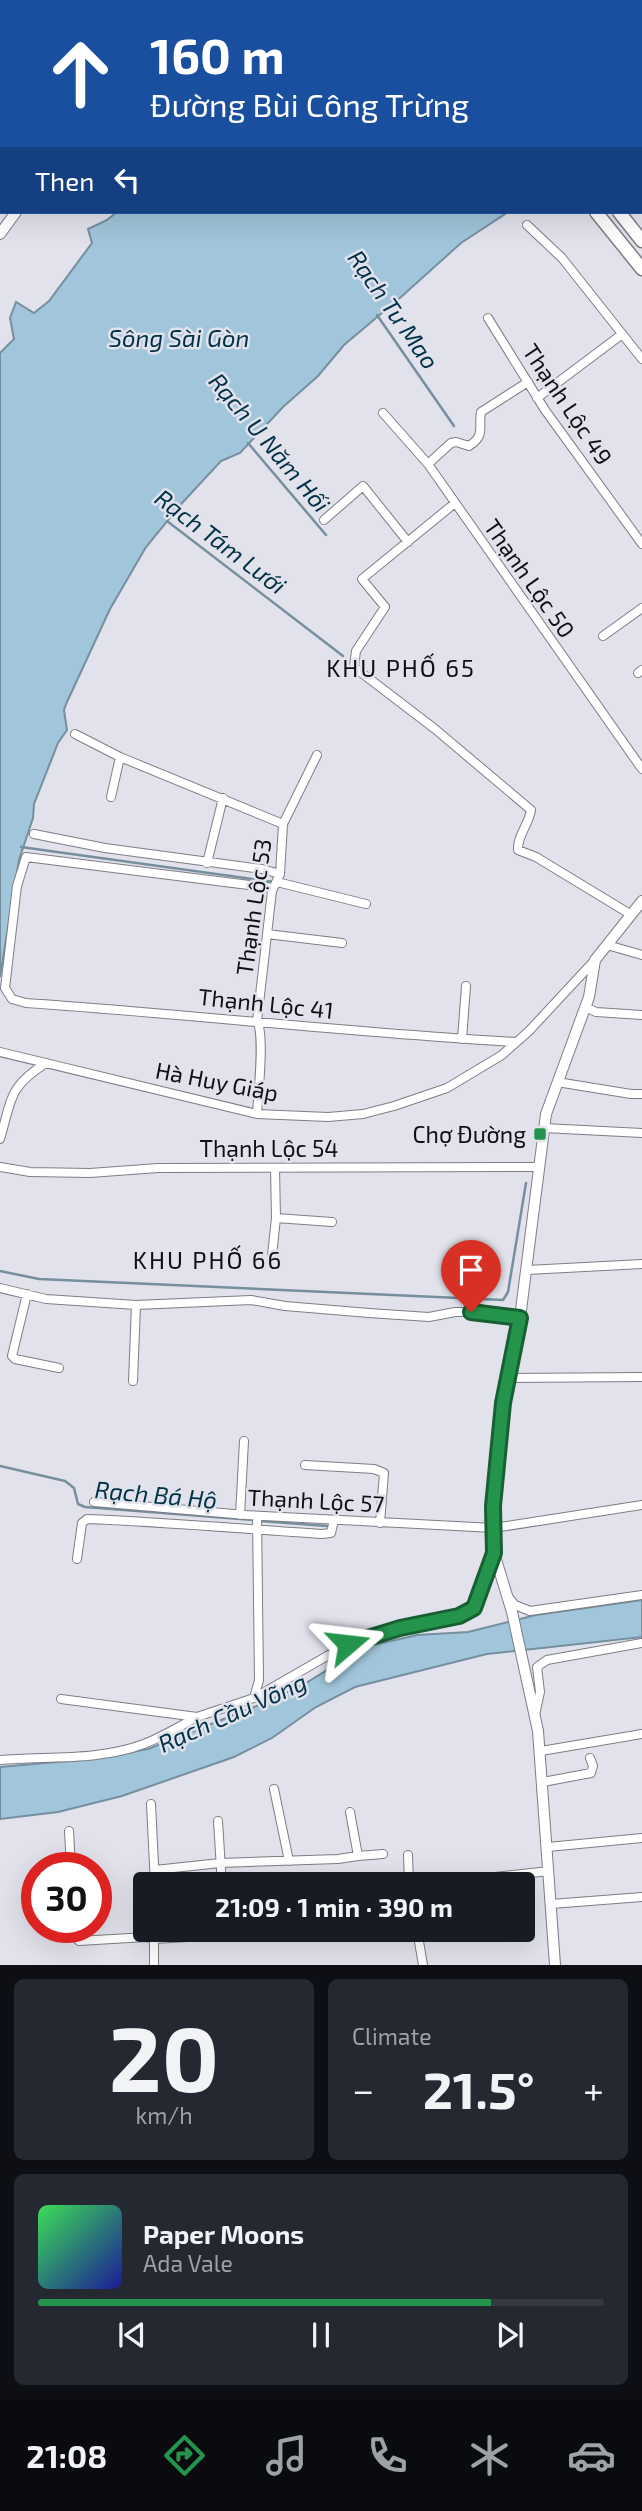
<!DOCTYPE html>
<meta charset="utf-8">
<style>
:root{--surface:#171b24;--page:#242831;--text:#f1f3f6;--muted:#9ea1a6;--line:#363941;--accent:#24944d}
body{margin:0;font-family:"Exo 2",sans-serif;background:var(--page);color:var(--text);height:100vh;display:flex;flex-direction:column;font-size:26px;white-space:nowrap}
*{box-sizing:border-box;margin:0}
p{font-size:23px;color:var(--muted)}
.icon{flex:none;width:38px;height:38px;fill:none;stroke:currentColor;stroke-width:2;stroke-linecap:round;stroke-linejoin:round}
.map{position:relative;height:1965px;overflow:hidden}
.side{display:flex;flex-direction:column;gap:14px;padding:14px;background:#0d0f14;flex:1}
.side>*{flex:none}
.guide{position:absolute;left:0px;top:0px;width:642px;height:214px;box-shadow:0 7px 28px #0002;background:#1a4fa0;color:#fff;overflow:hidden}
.speed{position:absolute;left:21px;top:1852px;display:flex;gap:14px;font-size:35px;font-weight:700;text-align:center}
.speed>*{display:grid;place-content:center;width:91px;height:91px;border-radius:50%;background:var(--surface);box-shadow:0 7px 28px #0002;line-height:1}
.speed .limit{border:10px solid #d22;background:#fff;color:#111}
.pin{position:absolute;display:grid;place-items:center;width:60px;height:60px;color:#fff;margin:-72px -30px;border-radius:50% 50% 50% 0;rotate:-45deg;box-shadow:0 0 7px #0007}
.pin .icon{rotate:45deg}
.me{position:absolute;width:77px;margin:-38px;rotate:73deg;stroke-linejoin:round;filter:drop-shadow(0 0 5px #0008)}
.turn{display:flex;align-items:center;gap:24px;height:147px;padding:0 35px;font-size:32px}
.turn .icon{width:91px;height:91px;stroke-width:2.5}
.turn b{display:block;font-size:49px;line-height:60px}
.then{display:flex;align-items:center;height:66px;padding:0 35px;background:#0003;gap:14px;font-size:26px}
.big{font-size:52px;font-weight:700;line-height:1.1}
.side .widget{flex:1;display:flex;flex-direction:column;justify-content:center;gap:10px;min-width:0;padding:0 24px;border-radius:10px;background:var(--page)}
.side .dial{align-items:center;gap:0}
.dial b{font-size:91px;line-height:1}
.song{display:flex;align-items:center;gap:21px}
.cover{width:84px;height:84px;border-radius:10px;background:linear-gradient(135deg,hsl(130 70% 55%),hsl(240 70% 35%))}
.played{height:7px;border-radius:4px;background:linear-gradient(90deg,var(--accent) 80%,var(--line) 80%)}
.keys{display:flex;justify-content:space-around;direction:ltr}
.heat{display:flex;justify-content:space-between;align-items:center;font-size:38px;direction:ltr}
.side .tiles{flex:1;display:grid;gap:14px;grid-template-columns:1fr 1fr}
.widget:last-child{grid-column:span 2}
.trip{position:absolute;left:133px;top:1872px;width:402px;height:70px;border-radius:7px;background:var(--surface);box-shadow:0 7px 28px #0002;font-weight:700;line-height:70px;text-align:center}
.tab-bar{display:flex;height:112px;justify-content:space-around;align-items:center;background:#090b0e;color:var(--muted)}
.tab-bar .icon{width:49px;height:49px}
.tab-bar .on{color:var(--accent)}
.tab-bar b{font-size:32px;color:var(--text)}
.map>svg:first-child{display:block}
.water{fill:#a1c5da;stroke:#768f9e;stroke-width:2}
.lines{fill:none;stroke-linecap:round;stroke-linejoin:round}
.stream{stroke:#768f9e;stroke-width:2.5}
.minor-casing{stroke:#7d7d86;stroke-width:10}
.tertiary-casing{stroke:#7d7d86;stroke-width:12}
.primary-casing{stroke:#7d7d86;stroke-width:15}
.minor{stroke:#fff;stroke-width:8}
.tertiary{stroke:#fff;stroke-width:10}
.primary{stroke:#fff;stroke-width:12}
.route-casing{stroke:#176032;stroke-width:18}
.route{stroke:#24944d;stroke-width:12}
.poi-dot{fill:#24944d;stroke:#e2e2ec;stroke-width:2.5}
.labels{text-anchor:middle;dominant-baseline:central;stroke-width:5;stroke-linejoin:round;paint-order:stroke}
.street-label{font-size:23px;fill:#101013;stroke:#e2e2ec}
.poi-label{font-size:23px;fill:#101013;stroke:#e2e2ec;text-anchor:end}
.water-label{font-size:24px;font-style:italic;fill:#003247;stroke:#e2e2ec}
.neighbourhood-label{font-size:24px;letter-spacing:2px;fill:#101013;stroke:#e2e2ec}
</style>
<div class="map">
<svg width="642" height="1965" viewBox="0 0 642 1965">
<rect width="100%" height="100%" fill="#e2e2ec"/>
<path class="water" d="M 368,0 L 642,0 L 642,83 L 641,84 L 640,2 L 367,2 Z
M 117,212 L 508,212 L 461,243 L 401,297 L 344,345 L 318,376 L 283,407 L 240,453 L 221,461 L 183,502 L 146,547 L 110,609 L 67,702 L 64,710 L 67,730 L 58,743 L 34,804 L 33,818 L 19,860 L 0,977 L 0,353 L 14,339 L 10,318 L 16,302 L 34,313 L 49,301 L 92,243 L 88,229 L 107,220 Z
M 642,1600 L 642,1637 L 487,1654 L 355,1687 L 316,1707 L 272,1738 L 234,1757 L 122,1796 L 58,1812 L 0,1819 L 0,1767 L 90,1759 L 148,1749 L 259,1705 L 301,1686 L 358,1651 L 374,1645 L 417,1635 L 468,1632 L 536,1615 Z"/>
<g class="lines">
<path class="stream" d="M 377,315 L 454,426
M 248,443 L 326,535
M 167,521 L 343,656
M 21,847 L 274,882
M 0,1271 L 39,1279 L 503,1300 L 508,1292 L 526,1183
M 0,1466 L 65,1481 L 74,1488 L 78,1504 L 85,1507 L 253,1520
M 260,1521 L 327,1526"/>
<g class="minor-casing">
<path id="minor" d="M 129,0 L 129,2
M 0,76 L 2,80
M 527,225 L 562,258 L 642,359
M 488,318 L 545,410 L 642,544
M 537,398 L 621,335
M 383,413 L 428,464 L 642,769
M 428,464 L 451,443 L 456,442 L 469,446 C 486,435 478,428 481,412 L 528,382
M 455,503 L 362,579 L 385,607 L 356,651 L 354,667 L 435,729 L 531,810 C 529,824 517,836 518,850 L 536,857 L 630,914
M 324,520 L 363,486 L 408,542
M 603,636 L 642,608
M 638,673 L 642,670
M 75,734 L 120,757 L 111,797
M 120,757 L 283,824
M 34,834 L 105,848 L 262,869 L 280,874
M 207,863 L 223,798
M 277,882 L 366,904
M 273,888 L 26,857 L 17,886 L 5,988 L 12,999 L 26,1003 C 189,1014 352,1033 516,1042
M 267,934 L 342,943
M 607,945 L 642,955
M 585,1007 L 596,1012 L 642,1015
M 462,1039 L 466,986
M 0,1052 L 257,1114 L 328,1117 L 363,1114 L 394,1106 L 447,1088 L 502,1055 L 529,1031 L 595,960
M 557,1082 L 631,1094 L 642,1094
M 257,1114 C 258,1094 265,1036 257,1021 L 272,891 L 280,874 L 283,824 L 317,755
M 544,1128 L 642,1133
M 0,1139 C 12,1099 8,1087 46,1063
M 0,1167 L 30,1172 L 90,1173 L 158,1168 L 538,1167
M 276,1218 L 332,1222
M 272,1255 L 276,1218 L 275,1168
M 527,1270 L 642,1264
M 0,1288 L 46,1299 L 136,1305 L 251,1300 L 285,1306 L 369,1313 L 429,1317 L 455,1312 L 471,1312 L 520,1318
M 27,1294 L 12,1356 L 15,1359 L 59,1368
M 508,1378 L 642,1377
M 133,1381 L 136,1305
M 305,1465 L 374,1469 L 384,1473 L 380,1523
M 94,1502 L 246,1515 L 494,1528 L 642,1505
M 240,1515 L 244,1441
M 77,1559 L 82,1523 L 87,1519 C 165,1522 243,1529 321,1534 L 331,1533 L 334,1520
M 509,1598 L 515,1605 L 530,1611 L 642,1595
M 254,1698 L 259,1680 L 257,1516
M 61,1699 L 197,1717 L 254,1698 L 348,1644 L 400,1628 L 459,1616 L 474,1608 L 494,1553
M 535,1715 L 540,1692 L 537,1667 L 547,1660 L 642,1643
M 541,1751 L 642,1734
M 0,1760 C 47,1756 99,1761 144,1744 C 162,1737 180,1726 197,1717
M 543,1782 L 591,1773 L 593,1766 L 590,1758
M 274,1789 L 289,1861
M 151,1804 L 155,1885
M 218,1821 L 222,1885
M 69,1831 L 71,1867
M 548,1847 L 642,1838
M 408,1855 L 409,1885
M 358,1856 L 383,1854
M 155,1870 L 220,1863 L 338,1859 L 358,1856 L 350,1812
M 486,1878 L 549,1871
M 551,1904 L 642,1897
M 76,1927 L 76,1938 L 79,1941 L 146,1937 L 154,1939 L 154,1965
M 154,1930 L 154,1939 L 222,1935 L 225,1935 L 226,1930
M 417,1930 L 423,1965"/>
</g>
<g class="tertiary-casing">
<path id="tertiary" d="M 222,2 L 224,0
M 0,234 L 16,212
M 555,1965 L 538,1731 L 512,1612 L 494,1553 L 493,1506 L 503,1403 L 521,1310 L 546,1114 L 589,997 L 595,960 L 642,901"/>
</g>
<g class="primary-casing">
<path id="primary" d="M 428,0 L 430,2
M 448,0 L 450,2
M 596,212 L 642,269
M 619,212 L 642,241"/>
</g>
<use href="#minor" class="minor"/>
<use href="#tertiary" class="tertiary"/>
<use href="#primary" class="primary"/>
</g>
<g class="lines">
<g class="route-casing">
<path id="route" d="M 348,1644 L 400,1628 L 459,1616 L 474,1608 L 494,1553 L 493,1506 L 503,1403 L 520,1318 L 471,1312"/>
</g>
<use href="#route" class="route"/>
</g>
<rect class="poi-dot" x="533" y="1127" width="14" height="14" rx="3.5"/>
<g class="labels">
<g class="street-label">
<text transform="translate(568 404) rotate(56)">Thạnh Lộc 49</text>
<text transform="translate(530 578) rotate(55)">Thạnh Lộc 50</text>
<text transform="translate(253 907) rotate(-82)">Thạnh Lộc 53</text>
<text transform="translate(266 1003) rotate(6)">Thạnh Lộc 41</text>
<text transform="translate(217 1081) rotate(11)">Hà Huy Giáp</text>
<text x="269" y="1148">Thạnh Lộc 54</text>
<text transform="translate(316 1500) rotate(3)">Thạnh Lộc 57</text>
</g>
<g class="poi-label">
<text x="526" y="1134">Chợ Đường</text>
</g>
<g class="water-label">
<text transform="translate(394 309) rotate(55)">Rạch Tư Mao</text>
<text x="179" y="337">Sông Sài Gòn</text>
<text transform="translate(270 442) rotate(50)">Rạch U Năm Hối</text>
<text transform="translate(221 541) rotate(37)">Rạch Tám Lưới</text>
<text transform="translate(156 1494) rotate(5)">Rạch Bá Hộ</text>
<text transform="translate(232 1712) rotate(-24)">Rạch Cầu Võng</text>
</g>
<g class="neighbourhood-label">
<text x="401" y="667">KHU PHỐ 65</text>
<text x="208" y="1259">KHU PHỐ 66</text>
</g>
</g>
</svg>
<div class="speed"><div class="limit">30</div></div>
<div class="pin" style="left:471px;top:1312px;background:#d93025"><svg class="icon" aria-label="arrive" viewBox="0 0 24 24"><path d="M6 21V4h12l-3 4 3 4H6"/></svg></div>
<svg class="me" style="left:348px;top:1644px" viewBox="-20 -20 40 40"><path d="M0-17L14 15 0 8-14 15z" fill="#24944d" stroke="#fff" stroke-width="4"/></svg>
<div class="trip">21:09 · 1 min · 390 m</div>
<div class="guide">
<div class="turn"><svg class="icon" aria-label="ahead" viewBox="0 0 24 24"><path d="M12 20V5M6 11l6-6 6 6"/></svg><div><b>160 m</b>Đường Bùi Công Trừng</div></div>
<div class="then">Then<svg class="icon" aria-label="left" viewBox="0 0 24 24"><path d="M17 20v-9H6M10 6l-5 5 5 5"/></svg></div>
</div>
</div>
<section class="side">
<div class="tiles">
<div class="widget dial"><b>20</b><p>km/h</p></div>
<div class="widget"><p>Climate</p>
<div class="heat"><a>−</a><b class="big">21.5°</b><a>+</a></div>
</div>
<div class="widget">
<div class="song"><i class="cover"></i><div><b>Paper Moons</b><p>Ada Vale</p></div></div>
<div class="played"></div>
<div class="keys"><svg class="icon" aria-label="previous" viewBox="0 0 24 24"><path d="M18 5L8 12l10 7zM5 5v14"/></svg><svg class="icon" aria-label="pause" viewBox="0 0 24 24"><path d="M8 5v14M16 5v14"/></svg><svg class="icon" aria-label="next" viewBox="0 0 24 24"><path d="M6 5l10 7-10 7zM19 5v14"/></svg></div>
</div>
</div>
</section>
<nav class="tab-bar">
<b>21:08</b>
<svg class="icon on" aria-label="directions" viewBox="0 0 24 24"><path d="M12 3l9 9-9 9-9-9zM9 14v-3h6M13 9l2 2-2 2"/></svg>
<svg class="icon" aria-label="music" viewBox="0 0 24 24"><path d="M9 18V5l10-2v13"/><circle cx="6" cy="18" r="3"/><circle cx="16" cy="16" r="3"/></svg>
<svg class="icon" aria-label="phone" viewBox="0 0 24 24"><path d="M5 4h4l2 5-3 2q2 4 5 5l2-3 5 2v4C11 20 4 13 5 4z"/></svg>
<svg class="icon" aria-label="climate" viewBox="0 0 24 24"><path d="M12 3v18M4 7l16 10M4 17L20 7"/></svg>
<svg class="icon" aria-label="car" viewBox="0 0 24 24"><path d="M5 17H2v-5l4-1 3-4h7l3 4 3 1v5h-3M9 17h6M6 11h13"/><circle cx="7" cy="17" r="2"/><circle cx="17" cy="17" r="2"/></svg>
</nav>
